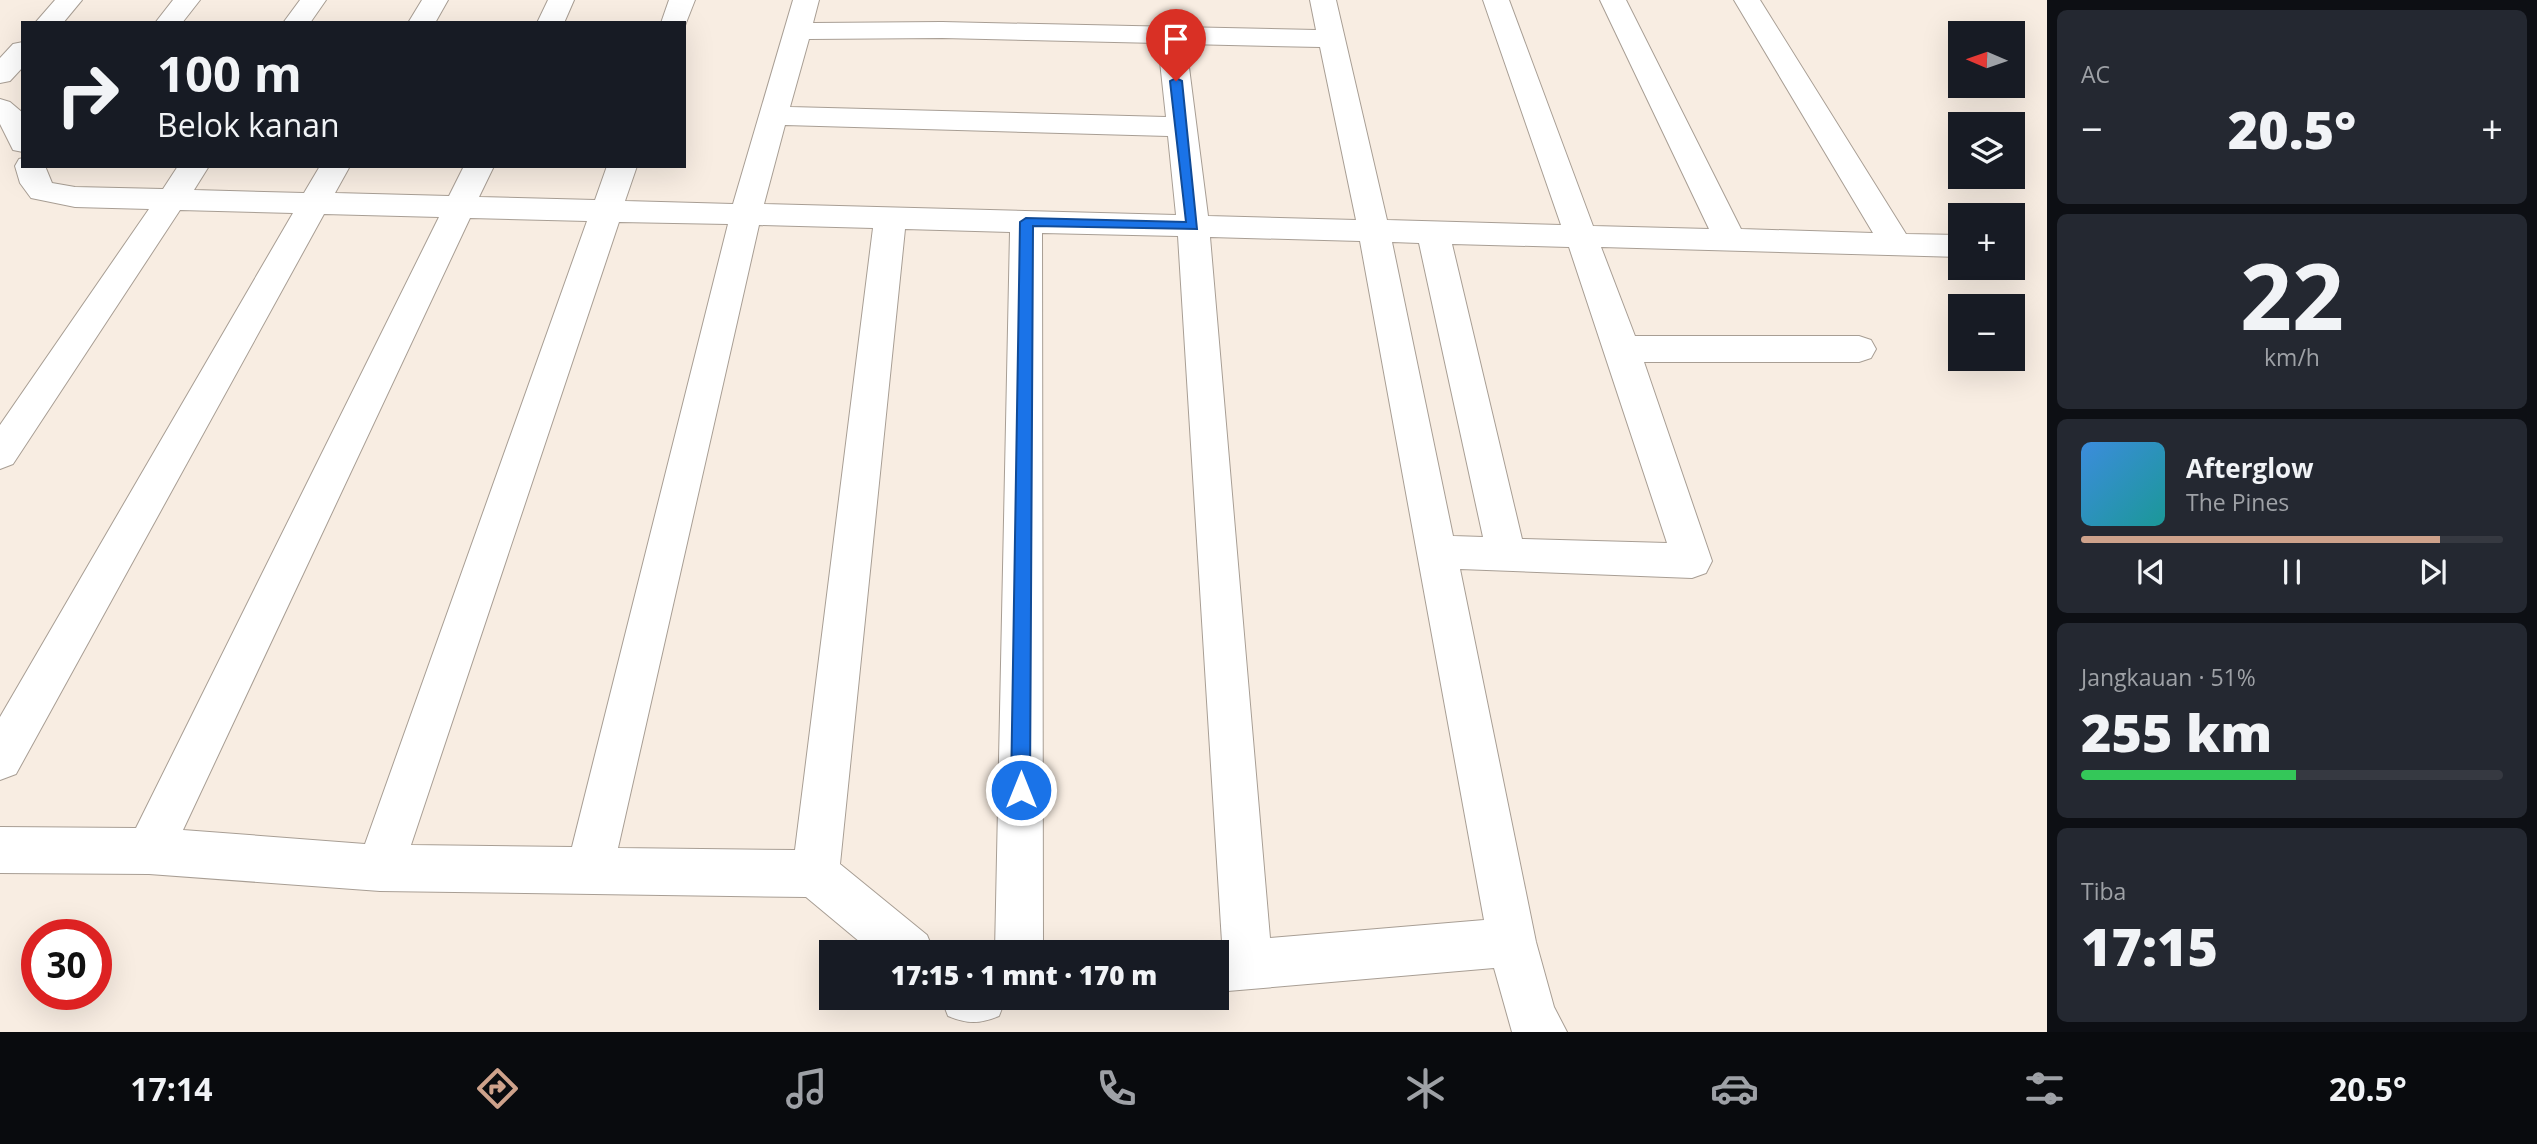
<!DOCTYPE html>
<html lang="id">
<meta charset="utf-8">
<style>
:root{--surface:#171b24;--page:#242831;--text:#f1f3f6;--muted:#9ea1a6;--line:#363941;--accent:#cea28b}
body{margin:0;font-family:"Open Sans",sans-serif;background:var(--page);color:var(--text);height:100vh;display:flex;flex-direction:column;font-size:26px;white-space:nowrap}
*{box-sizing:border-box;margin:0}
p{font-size:23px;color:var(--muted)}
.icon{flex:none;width:38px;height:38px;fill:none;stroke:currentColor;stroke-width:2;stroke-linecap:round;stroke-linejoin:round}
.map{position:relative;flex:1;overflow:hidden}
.sheet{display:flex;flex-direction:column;gap:10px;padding:10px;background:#0d0f14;width:490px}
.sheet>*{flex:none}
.top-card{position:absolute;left:21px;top:21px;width:665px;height:147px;border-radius:0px;box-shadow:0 7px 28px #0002;background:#171b24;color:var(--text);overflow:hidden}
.needle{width:46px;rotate:272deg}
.buttons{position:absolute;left:1948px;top:21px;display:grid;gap:14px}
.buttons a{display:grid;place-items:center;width:77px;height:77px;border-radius:0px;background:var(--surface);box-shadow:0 7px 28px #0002;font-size:35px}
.speed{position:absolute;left:21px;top:919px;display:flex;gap:14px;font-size:35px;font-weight:700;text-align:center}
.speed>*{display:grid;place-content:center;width:91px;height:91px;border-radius:50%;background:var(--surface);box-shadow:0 7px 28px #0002;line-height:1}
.speed .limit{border:10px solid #d22;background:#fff;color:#111}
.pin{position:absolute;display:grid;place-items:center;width:60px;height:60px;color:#fff;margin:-72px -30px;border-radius:50% 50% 50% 0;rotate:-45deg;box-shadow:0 0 7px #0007}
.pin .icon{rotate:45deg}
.me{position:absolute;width:77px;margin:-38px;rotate:0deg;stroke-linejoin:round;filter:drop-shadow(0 0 5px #0008)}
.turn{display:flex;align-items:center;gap:24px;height:147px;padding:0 21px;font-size:32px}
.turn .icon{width:91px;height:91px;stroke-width:2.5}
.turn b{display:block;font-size:49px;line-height:60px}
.big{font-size:52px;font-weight:800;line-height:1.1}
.sheet .widget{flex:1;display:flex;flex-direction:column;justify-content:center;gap:10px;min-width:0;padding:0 24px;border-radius:10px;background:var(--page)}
.sheet .dial{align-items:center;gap:0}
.dial b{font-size:91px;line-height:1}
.song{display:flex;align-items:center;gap:21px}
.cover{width:84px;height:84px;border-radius:10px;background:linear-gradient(135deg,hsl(210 70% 55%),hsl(180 70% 35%))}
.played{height:7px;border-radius:4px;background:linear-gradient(90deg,var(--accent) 85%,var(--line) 85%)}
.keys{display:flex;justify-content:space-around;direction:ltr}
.heat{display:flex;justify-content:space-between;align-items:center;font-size:38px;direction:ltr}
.charge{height:10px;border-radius:5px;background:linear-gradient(90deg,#34c759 51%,var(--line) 0)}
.trip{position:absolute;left:819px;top:940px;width:410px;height:70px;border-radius:0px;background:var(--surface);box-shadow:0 7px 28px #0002;font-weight:800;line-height:70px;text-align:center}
.dock{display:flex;height:112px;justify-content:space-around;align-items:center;background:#090b0e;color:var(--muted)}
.dock .icon{width:49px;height:49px}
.dock .active{color:var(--accent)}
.dock b{font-size:32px;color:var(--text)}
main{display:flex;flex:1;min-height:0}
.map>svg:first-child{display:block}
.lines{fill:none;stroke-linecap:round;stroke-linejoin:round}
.street-casing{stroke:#a89e94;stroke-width:2}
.street{fill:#fff;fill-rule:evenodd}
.route{fill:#1a73e8;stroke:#114b97;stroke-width:2}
</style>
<main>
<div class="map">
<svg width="2047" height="1032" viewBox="0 0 2047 1032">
<rect width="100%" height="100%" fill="#f8ede2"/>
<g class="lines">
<g class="street-casing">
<path id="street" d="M 55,0 L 82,0 L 63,23 L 35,23 Z
M 173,0 L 200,0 L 182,23 L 155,23 Z
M 300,0 L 326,0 L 310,23 L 283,23 Z
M 422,0 L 448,0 L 435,23 L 408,23 Z
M 548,0 L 574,0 L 564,23 L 537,23 Z
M 669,0 L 695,0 L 684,28 L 684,23 L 661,23 Z
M 793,0 L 819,0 L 813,23 L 942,22 L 1316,30 L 1310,0 L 1336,0 L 1387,220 L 1561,225 L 1483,0 L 1509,0 L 1593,226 L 1709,229 L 1600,0 L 1626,0 L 1741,229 L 1873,233 L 1734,0 L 1760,0 L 1906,234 L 1960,235 L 1960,257 L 1601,247 L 1635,336 L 1859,336 L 1871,340 L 1876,349 L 1871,358 L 1859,362 L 1644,362 L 1712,561 L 1706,573 L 1692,578 L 1460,569 L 1536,942 L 1554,1007 L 1567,1032 L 1512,1032 L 1494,968 L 1216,992 L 1216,952 L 1198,952 L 1222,942 L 1178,236 L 1042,233 L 1043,952 L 995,952 L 1010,232 L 905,229 L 840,864 L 927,935 L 934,952 L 872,952 L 806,897 L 380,891 L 149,874 L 0,873 L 0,827 L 136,828 L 439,217 L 324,214 L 16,774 L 0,780 L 0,717 L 293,213 L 180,210 L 13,464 L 0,469 L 0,425 L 149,209 L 75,207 L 31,198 L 20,183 L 15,166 L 19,159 L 23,158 L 23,166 L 45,166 L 52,183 L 75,187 L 163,189 L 178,166 L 209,166 L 194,190 L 304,193 L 320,166 L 350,166 L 335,193 L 449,196 L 464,166 L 494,166 L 479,197 L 595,200 L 607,166 L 637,166 L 625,201 L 733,204 ZM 942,38 L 1158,43 L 1166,117 L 790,107 L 809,39 ZM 1186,44 L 1320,47 L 1356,220 L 1208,216 ZM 785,125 L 1168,136 L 1176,215 L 764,204 ZM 470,218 L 587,221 L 365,844 L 183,830 ZM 619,222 L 728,224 L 572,847 L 411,845 ZM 759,225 L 873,228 L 795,850 L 618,848 ZM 1210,237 L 1360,241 L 1484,920 L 1270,938 ZM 1392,242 L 1419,243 L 1483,537 L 1453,536 ZM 1452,244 L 1569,247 L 1667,543 L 1522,539 Z
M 23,42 L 23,67 L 10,81 L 0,83 L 0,58 L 13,44 Z
M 0,99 L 10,102 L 23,113 L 23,152 L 13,150 L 0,124 Z
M 941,998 L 1006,998 L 999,1016 C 979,1024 968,1024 948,1016 Z"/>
</g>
<use href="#street" class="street"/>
</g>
<path class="route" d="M 1176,78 L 1182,81 L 1197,229 L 1033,226 L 1030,790 L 1027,796 L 1021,799 L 1014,796 L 1011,790 L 1020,222 L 1026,218 L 1186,222 L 1170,81 Z"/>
</svg>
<div class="buttons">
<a><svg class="needle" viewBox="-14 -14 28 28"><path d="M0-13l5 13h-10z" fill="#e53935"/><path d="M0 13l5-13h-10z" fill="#9ea1a6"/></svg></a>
<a><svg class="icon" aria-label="layers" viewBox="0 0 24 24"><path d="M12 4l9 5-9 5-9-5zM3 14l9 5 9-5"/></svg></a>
<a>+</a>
<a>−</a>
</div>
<div class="speed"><div class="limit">30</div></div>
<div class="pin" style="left:1176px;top:81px;background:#d93025"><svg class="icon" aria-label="arrive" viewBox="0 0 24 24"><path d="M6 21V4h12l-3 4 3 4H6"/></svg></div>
<svg class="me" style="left:1021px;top:790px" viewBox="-20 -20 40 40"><circle r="17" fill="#1a73e8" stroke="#fff" stroke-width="3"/><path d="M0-11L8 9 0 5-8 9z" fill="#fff"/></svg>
<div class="trip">17:15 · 1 mnt · 170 m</div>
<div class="top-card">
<div class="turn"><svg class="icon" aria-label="right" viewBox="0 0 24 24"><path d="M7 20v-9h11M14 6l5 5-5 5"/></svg><div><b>100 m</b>Belok kanan</div></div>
</div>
</div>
<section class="sheet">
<div class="widget"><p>AC</p>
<div class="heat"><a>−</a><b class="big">20.5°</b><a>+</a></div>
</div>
<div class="widget dial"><b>22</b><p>km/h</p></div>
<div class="widget">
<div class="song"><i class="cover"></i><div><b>Afterglow</b><p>The Pines</p></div></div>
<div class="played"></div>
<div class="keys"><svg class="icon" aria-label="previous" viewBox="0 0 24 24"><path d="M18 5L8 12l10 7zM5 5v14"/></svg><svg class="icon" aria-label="pause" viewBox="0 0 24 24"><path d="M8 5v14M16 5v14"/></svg><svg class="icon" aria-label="next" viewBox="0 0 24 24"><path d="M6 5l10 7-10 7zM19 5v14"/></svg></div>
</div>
<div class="widget"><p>Jangkauan · 51%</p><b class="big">255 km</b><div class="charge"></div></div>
<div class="widget"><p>Tiba</p><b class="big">17:15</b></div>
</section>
</main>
<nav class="dock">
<b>17:14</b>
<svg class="icon active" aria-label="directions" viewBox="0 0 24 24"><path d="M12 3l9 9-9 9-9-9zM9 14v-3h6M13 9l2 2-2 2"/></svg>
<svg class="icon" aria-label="music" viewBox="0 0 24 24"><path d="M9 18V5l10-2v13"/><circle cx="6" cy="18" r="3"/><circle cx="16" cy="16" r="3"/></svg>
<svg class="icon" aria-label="phone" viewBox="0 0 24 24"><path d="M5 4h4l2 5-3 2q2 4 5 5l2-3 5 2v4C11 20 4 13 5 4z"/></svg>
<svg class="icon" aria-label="climate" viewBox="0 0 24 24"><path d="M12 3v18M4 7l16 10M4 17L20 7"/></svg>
<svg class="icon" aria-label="car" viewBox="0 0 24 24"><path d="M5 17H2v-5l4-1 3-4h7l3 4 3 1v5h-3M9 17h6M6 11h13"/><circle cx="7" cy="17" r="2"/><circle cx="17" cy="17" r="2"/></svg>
<svg class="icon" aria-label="filters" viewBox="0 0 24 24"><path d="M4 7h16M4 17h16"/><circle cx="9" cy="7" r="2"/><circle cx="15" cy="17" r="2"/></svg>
<b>20.5°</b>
</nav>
